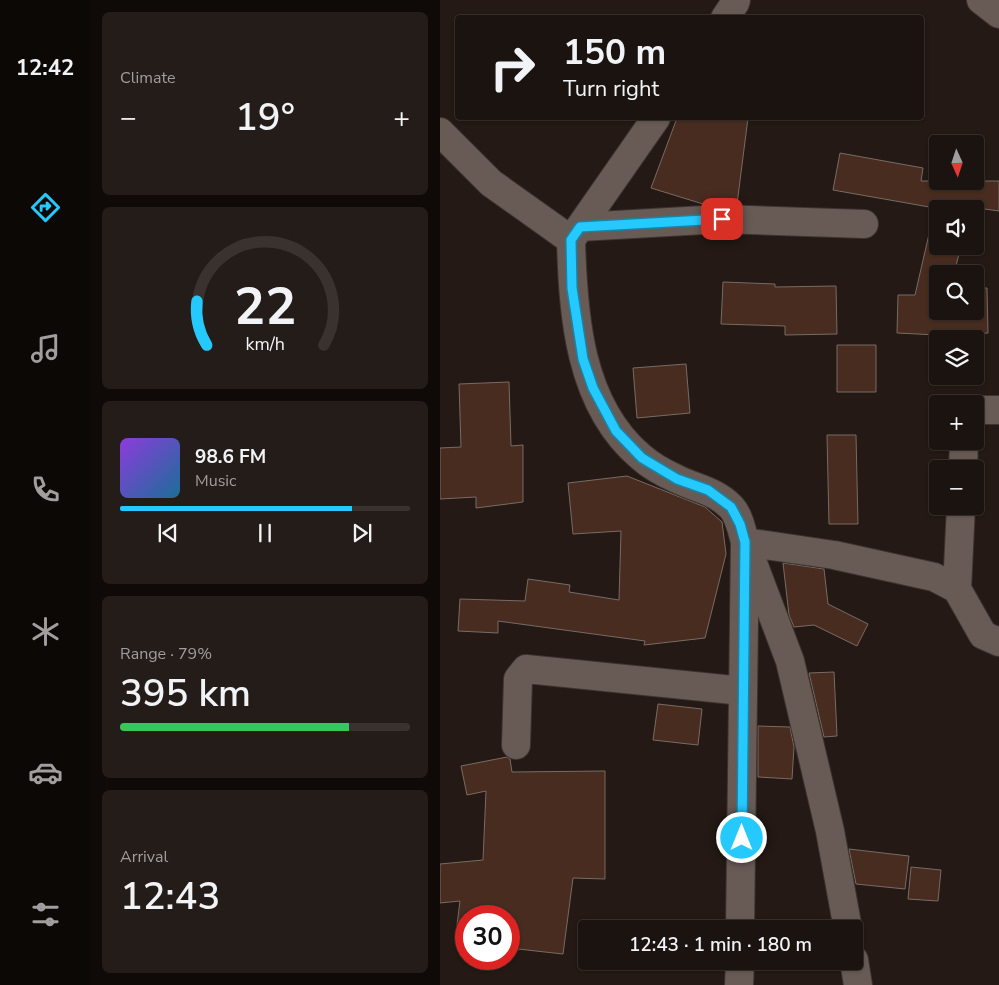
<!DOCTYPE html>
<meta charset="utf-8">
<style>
:root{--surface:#1b130f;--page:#241c18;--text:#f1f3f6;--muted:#a09e9e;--line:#39322f;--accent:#26c9fe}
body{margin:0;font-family:"Nunito Sans",sans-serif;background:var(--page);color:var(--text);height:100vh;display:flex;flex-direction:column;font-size:19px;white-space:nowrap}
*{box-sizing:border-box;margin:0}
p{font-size:16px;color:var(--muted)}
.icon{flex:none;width:28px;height:28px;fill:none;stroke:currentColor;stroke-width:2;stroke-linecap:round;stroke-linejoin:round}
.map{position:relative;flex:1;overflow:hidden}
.drawer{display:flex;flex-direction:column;gap:12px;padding:12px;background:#0f0a08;width:350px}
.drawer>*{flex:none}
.guide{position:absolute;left:15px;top:15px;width:469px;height:105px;border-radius:5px;box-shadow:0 1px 4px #0004,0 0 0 1px var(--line);background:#1b130f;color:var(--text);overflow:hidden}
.needle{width:32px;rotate:177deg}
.controls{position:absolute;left:489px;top:135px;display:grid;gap:10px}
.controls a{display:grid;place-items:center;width:55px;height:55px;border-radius:5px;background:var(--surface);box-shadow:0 1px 4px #0004,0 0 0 1px var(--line);font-size:25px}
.speed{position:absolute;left:15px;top:905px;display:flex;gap:10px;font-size:25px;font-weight:700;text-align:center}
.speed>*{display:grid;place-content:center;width:65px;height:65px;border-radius:50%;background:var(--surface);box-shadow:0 1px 4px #0004,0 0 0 1px var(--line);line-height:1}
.speed .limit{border:8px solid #d22;background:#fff;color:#111}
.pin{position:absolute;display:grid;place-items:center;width:42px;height:42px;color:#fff;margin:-21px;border-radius:10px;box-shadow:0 2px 8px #0006}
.me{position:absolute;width:55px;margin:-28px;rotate:0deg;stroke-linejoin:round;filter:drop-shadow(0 0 4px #0008)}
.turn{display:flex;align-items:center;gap:18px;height:105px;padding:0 25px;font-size:22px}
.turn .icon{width:65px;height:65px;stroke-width:2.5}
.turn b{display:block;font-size:35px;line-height:42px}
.big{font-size:38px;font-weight:600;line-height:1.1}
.drawer .tile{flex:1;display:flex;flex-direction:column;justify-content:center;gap:8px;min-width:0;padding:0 18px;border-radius:8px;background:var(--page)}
.drawer .dial{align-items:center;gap:0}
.dial svg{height:130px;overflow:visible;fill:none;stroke:var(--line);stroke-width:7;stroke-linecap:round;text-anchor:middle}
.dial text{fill:var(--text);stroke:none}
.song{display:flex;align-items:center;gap:15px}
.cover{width:60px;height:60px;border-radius:8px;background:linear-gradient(135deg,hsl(270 70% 55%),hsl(200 70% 35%))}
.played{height:5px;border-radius:2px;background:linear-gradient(90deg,var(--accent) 80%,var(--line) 80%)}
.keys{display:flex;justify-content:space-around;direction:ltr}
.heat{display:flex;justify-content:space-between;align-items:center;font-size:28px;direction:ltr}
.charge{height:8px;border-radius:4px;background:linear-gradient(90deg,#34c759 79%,var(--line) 0)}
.trip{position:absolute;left:138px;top:920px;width:285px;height:50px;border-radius:5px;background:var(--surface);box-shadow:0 1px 4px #0004,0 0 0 1px var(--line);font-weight:600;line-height:50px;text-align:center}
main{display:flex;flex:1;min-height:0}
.menu{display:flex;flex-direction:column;width:90px;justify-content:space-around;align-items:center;background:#0b0806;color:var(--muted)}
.menu .icon{width:35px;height:35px}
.menu .active{color:var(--accent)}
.menu b{font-size:22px;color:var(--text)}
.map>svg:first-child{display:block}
.building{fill:#482c1f;stroke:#786b65}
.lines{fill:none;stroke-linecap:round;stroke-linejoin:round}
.minor-casing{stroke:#3c3431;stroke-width:30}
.minor{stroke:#685b55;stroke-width:28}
.route-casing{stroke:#1983a5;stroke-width:12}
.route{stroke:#26c9fe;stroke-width:9}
</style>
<main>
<nav class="menu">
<b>12:42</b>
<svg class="icon active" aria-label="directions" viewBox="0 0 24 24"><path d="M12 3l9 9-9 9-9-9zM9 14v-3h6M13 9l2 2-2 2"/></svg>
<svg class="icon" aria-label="music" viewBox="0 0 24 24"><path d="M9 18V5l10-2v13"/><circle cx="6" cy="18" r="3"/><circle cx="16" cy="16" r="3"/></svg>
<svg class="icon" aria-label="phone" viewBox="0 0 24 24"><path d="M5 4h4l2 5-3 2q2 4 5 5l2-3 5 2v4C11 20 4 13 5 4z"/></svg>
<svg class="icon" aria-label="climate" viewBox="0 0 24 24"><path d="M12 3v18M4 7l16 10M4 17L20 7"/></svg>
<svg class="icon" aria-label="car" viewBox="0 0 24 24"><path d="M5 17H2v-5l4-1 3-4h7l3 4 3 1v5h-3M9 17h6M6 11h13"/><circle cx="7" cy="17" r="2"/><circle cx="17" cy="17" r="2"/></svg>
<svg class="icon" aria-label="filters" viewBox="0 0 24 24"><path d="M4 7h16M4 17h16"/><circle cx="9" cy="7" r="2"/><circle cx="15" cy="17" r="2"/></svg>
</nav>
<section class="drawer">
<div class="tile"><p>Climate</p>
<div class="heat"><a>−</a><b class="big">19°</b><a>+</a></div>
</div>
<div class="tile dial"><svg viewBox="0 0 100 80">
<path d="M14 69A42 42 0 1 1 86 69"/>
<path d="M14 69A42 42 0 0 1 8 42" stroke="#26c9fe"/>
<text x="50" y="56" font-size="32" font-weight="700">22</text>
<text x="50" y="72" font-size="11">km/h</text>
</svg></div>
<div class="tile">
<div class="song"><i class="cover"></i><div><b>98.6 FM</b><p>Music</p></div></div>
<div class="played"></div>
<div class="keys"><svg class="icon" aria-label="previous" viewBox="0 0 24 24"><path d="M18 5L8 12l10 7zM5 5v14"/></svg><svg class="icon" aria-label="pause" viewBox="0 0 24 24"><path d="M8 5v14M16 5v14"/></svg><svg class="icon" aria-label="next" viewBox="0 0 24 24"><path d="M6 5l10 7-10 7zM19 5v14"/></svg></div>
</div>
<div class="tile"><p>Range · 79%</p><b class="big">395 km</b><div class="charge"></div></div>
<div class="tile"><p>Arrival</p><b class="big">12:43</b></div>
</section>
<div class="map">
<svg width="559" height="985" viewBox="0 0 559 985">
<rect width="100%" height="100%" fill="#241914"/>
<path class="building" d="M 237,118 L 308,118 L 297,204 L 263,204 L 211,188 Z
M 400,153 L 483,168 L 481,181 L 559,181 L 559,211 L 530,207 L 529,209 L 498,209 L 498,246 L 521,246 L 514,274 L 498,274 L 498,311 L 535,311 L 535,288 L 547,288 L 548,333 L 497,335 L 457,333 L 458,295 L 475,295 L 495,208 L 393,190 Z
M 283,282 L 335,284 L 335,287 L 396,286 L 397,334 L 345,335 L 345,326 L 281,324 Z
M 397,345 L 436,345 L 436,392 L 397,392 Z
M 246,364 L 250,413 L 197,418 L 193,368 Z
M 69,382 L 71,446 L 83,445 L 83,502 L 36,508 L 36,497 L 0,499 L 0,448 L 21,447 L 19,384 Z
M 387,435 L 416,435 L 418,524 L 389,524 Z
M 187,476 L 265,507 L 282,522 L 286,554 L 265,638 L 204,645 L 205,641 L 58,621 L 58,633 L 18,631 L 20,599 L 85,601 L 88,579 L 130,585 L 129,592 L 179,600 L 181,531 L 133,534 L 128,483 Z
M 343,563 L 384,569 L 388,604 L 428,624 L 417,646 L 374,625 L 354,627 L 349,615 Z
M 394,672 L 397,736 L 384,737 L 369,673 Z
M 218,704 L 262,709 L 258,745 L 213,740 Z
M 318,726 L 350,727 L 354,747 L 352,779 L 318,777 Z
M 67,757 L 70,759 L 72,772 L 165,771 L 165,879 L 133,878 L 123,954 L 69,948 L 69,916 L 26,916 L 26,943 L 15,941 L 20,901 L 0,903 L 0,864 L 43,860 L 46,791 L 27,795 L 21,766 Z
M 409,849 L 469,856 L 465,889 L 416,884 Z
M 471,867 L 501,870 L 498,901 L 468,899 Z"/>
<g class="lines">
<g class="minor-casing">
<path id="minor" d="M 541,0 L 559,14
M 285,18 L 295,3 L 296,0
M 0,132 L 51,183 L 131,240 C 133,315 139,405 201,457 C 211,466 226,474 237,479 C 255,488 276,491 291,507 C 299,515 302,531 305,542 L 300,929
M 140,227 L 282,219 L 424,224
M 133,237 L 216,118
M 535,414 L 541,410 L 559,410
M 523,469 L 524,441
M 517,589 L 521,506
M 76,745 L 78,679 L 86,669 L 303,691
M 408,929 L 390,831 L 350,661 L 305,542 L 394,555 L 494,577 L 517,589 L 543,635 L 559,642
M 414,960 L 418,985
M 299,985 L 300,961"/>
</g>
<use href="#minor" class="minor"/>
</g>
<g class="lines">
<g class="route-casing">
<path id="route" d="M 282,219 L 140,227 L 131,240 L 132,288 L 143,359 L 153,388 L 176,431 L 202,458 L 237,479 L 268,490 L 291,507 L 300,524 L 305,542 L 302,838"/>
</g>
<use href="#route" class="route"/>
</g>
</svg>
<div class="controls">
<a><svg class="needle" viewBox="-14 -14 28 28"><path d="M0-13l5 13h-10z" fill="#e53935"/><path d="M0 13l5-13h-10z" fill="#a09e9e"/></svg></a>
<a><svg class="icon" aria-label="sound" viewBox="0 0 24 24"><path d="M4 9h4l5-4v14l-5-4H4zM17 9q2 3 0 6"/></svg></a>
<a><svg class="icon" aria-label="search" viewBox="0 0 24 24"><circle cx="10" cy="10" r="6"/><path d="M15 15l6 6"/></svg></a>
<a><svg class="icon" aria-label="layers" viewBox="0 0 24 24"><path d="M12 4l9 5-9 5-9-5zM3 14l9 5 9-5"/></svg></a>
<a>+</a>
<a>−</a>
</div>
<div class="speed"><div class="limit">30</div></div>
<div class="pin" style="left:282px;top:219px;background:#d93025"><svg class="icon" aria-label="arrive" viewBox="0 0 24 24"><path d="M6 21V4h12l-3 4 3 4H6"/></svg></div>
<svg class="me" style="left:302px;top:838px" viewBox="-20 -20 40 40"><circle r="17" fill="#26c9fe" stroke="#fff" stroke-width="3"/><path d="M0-11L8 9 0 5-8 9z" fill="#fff"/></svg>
<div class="trip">12:43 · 1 min · 180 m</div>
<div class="guide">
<div class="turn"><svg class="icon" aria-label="right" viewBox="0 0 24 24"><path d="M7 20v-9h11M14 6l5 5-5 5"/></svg><div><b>150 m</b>Turn right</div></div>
</div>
</div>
</main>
